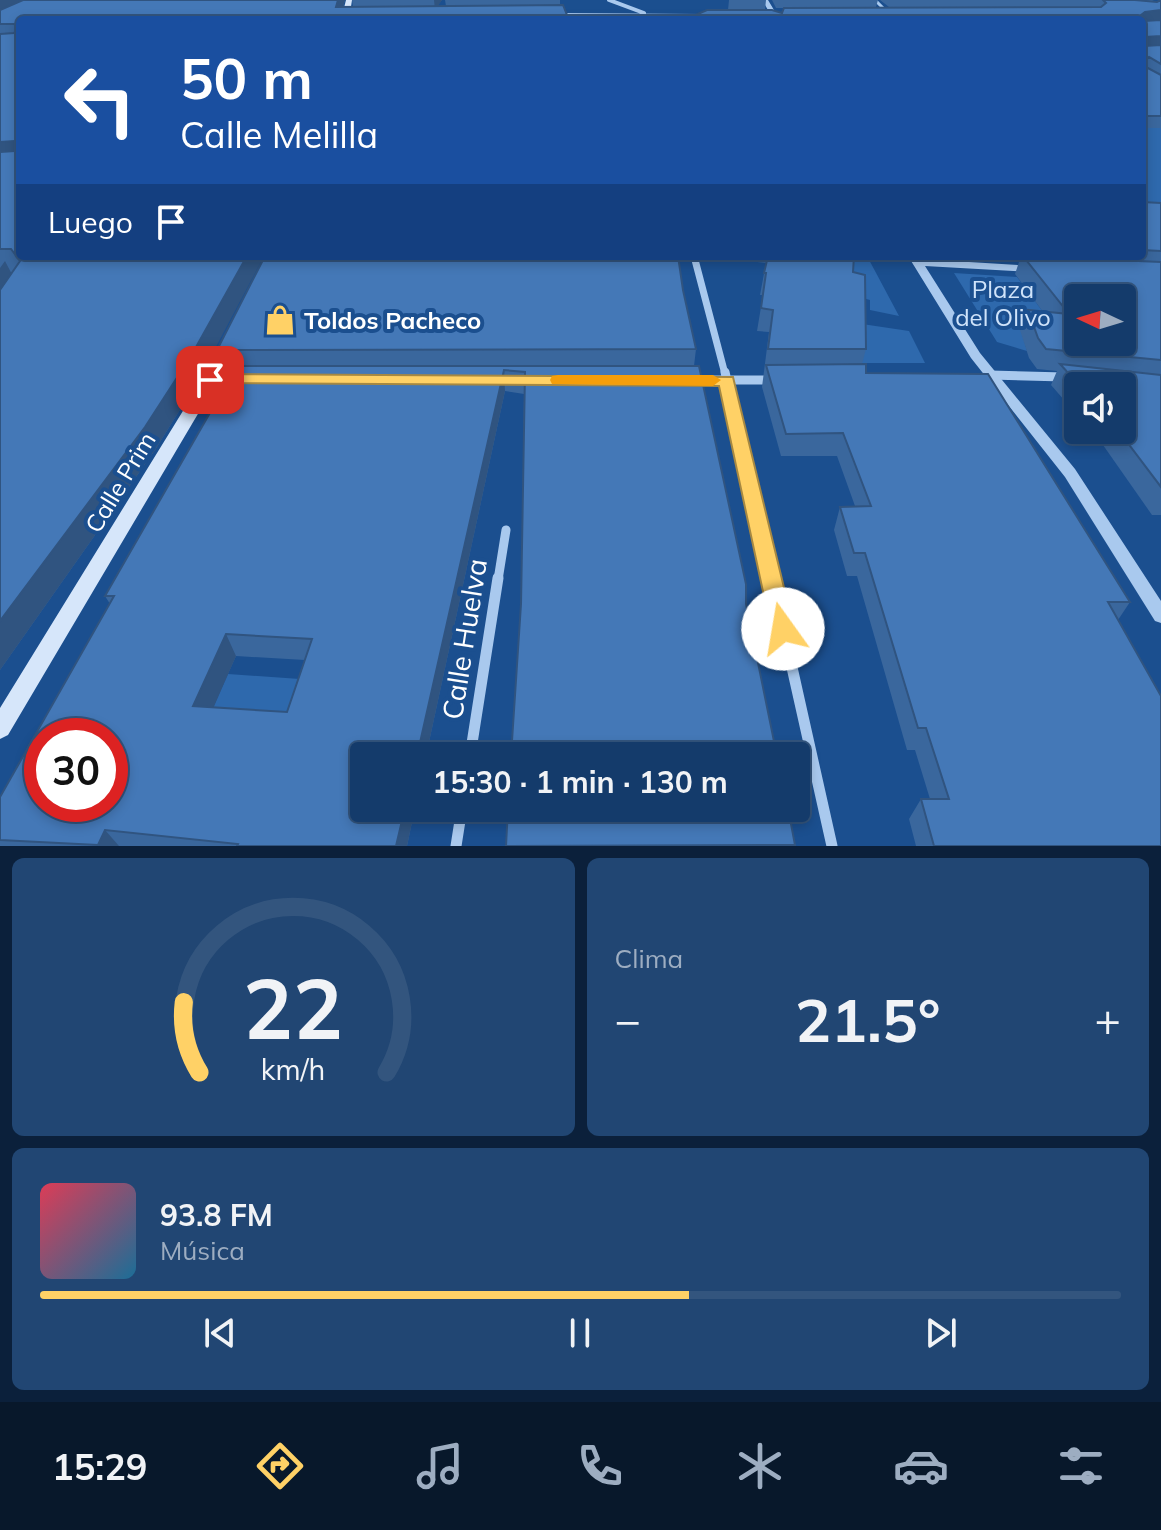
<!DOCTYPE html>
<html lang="es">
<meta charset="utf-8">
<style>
:root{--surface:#143b6b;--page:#214673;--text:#f1f3f6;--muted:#9dadc1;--line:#33557e;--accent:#ffd166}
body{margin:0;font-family:Mulish,sans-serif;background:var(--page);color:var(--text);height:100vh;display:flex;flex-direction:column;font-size:30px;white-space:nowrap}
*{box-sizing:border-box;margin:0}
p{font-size:26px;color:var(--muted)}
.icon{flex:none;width:44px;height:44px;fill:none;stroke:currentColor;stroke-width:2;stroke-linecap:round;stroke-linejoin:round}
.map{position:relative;height:846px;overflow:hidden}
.details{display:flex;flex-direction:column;gap:12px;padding:12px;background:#0b203b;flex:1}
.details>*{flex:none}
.hud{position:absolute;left:16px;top:16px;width:1130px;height:244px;border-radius:8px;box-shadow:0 4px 12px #0003,0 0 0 2px var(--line);background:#1a4fa0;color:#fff;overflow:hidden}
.needle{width:52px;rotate:274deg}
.tools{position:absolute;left:1064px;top:284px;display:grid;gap:16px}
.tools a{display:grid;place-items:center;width:72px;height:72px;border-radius:8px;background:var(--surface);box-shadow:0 4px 12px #0003,0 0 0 2px var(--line);font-size:40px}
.speed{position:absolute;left:24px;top:718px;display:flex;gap:16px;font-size:40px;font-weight:700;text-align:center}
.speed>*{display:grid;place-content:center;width:104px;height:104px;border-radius:50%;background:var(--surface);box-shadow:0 4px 12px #0003,0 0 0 2px var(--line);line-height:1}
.speed .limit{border:12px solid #d22;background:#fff;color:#111}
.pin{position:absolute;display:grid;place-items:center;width:68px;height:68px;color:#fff;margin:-34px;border-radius:16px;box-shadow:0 4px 12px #0006}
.me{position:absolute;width:88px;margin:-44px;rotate:347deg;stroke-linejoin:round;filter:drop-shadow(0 0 6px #0008)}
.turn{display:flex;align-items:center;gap:28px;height:168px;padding:0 32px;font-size:36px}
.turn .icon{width:104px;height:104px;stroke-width:2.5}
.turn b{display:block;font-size:56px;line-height:68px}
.then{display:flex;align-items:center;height:76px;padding:0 32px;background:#0003;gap:16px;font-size:30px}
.big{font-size:60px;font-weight:700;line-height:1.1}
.details .widget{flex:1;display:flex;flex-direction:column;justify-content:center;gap:12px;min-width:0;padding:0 28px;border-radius:12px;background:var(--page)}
.details .dial{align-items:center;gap:0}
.dial svg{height:208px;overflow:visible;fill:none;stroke:var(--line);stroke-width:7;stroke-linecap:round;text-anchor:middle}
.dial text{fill:var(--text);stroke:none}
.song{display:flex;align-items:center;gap:24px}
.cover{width:96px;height:96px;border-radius:12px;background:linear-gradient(135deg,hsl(350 70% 55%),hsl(200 70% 35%))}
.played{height:8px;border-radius:4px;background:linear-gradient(90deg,var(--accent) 60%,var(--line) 60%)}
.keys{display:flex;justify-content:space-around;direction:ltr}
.heat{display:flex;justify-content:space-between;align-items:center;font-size:44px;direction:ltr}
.details .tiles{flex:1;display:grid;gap:12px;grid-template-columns:1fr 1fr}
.widget:last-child{grid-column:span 2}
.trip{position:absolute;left:350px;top:742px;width:460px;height:80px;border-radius:8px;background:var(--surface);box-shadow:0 4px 12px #0003,0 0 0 2px var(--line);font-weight:700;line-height:80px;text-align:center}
.dock{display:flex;height:128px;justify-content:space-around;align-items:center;background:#08182b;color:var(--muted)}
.dock .icon{width:56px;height:56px}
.dock .selected{color:var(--accent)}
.dock b{font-size:36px;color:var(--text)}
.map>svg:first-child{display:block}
.green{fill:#2e69ad}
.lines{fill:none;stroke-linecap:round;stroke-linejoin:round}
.pedestrian{stroke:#a9c9ee;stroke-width:3}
.minor-far3{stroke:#a9c9ee;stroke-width:4}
.minor-far2{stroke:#a9c9ee;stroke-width:7}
.minor-far1{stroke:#a9c9ee;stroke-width:9}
.minor{stroke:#a9c9ee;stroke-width:11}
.tertiary{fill:#a9c9ee;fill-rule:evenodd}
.secondary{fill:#d6e6fa;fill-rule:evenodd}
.wall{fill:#3a679d;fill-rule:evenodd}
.shaded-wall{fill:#305480}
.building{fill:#4478b7;stroke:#305480;stroke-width:2;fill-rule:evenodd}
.route{fill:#ffd166;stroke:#a68842;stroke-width:2}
.slow{fill:#f59e0b}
.labels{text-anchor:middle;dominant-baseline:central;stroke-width:8;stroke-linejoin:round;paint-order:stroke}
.park-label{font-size:24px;fill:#cfe3fa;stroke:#1b4f8f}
.poi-label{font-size:24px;font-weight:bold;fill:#fff;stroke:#1b4f8f;text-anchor:start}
.street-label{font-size:24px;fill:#fff;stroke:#1b4f8f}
.near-street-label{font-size:28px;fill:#fff;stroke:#1b4f8f}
</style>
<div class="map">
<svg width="1161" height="846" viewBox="0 0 1161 846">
<rect width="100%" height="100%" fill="#1b4f8f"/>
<path class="green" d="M 1142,119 L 1161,128 L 1161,221 L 1142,220 Z
M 839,256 L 867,256 L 899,316 L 870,310 L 870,300 L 855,296 Z
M 954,273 L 1017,277 L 1058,332 L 1021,330 L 1027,351 L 997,342 Z
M 862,324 L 909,331 L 925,363 L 843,363 Z
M 228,674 L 314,680 L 296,733 L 203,730 Z"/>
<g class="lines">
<path class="pedestrian" d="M 875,0 L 888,13"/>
<path class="minor-far3" d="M 609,0 L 644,13
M 559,15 L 701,16"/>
<path class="minor-far2" d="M 694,256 L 725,374"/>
<path class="minor-far1" d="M 725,372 L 772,580
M 990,375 L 1064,377
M 694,380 L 773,380
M 498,580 L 506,530"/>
<path class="minor" d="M 772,578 L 832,846
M 470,756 L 498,578
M 456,846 L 462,808"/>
<path class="tertiary" d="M 762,0 L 768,0 L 780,20 L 774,20 Z
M 908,256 L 918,256 L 920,259 L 1033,266 L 1039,269 L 1033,272 L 925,266 L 980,353 L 1075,469 L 1161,601 L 1161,623 L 1155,621 L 1065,477 L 971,358 Z"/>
<path class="secondary" d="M 346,0 L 352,0 L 349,20 L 341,20 Z
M 230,335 L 237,339 L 218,380 L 8,735 L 0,739 L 0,708 L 202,380 L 223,339 Z"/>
</g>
<path class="wall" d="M 0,0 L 345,0 L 343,7 L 353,7 L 352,0 L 442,0 L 437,6 L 446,6 L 445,0 L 560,0 L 560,5 L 20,20 L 199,379 L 155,450 L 0,670 Z
M 729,0 L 766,0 L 765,10 L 782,13 L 784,8 L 776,8 L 772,0 L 878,0 L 876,7 L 889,7 L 880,0 L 1154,0 L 1152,1 L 1157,2 L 1159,1 L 1158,0 L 1161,0 L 1161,128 L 1142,128 L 1142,20 L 684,20 L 728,10 Z
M 1142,202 L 1161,203 L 1161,515 L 1152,515 L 1103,445 L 1090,430 L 1122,430 L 1122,386 L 1078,386 L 1078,416 L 1051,385 L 1057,371 L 1037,369 L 1029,358 L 1020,330 L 1028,310 L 1043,312 L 1015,274 L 1019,262 L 1005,261 L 1001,256 L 1142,256 Z
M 720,256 L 854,256 L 853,272 L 866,349 L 862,364 L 866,373 L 1130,602 L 1118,620 L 1161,846 L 916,846 L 909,819 L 921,799 L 930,799 L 915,750 L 907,750 L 857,576 L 847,576 L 834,530 L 840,507 L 855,506 L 837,456 L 781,456 L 762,387 L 769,332 L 757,331 L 763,295 L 760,295 L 766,263 L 721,258 Z
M 683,290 L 696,349 L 694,366 L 521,604 L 524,394 L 505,391 L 426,756 L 364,756 L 364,808 L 415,808 L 407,846 L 0,846 L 0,797 L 110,604 L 105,596 L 216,402 L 210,399 L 203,377 L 223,366 L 217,350 ZM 236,656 L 305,660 L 287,712 L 213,707 Z"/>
<path class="shaded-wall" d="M 0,0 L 37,0 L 0,17 Z
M 338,0 L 345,0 L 339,20 L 336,7 Z
M 434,0 L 442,0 L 435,10 Z
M 1161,10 L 1161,20 L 1142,22 L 1141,15 L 1145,12 Z
M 1161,36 L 1161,46 L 1142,48 L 1146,37 Z
M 1149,57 L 1144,69 L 1142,61 Z
M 14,141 L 20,155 L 0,162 L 0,142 Z
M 247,256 L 264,256 L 199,379 L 155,450 L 0,670 L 0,621 Z
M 5,261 L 16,282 L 0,306 L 0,268 Z
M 504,370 L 505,391 L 426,756 L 417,756 Z
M 226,634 L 236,656 L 205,727 L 193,706 Z
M 405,808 L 415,808 L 407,846 L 396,846 Z
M 105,830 L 119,846 L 99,846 L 98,845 Z"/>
<path class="building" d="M 23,0 L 338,0 L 336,7 L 563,5 L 569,20 L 20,20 L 20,256 L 247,256 L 191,356 L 145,427 L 0,621 L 0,290 L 20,261 L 11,249 L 0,249 L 0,152 L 14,151 L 14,141 L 0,142 L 0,34 L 14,33 L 19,28 L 14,24 L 0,24 L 0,10 Z
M 1103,0 L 1135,0 L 1157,2 L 1161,0 L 1161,10 L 1145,12 L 1141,15 L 1144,21 L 1161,20 L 1161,36 L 1146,37 L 1145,46 L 1161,45 L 1161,64 L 1149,57 L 1142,61 L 1142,20 L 684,20 L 707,10 L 772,10 L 782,13 L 784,8 L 1101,7 L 1106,3 Z
M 1142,61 L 1144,66 L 1161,75 L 1161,116 L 1142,116 Z
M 1142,202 L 1161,203 L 1161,251 L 1142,250 Z
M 265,256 L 678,256 L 683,290 L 696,349 L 217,350 Z
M 768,256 L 854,256 L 853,272 L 865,275 L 866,349 L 768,349 L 773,310 L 761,308 L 766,273 L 764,273 Z
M 1023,256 L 1161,262 L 1161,360 L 1046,349 L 1038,338 L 1028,310 L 1069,314 ZM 1078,298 L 1122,298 L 1122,342 L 1078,342 Z
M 866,364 L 866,373 L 988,374 L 1130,602 L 1108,602 L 1161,696 L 1161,846 L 934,846 L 921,799 L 949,799 L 926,728 L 918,728 L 865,553 L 854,553 L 840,507 L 871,506 L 843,433 L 786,434 L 766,365 Z
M 1060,364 L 1161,375 L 1161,487 L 1118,430 L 1122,430 L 1122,386 L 1080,386 Z
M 209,366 L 699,366 L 746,584 L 746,604 L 777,756 L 511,756 L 521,604 L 525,372 L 504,370 L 417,756 L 364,756 L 364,808 L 405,808 L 396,846 L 237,846 L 238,844 L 105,830 L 98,845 L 0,840 L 0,797 L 114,596 L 105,596 L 223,390 L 203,377 ZM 226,634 L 312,639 L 287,712 L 193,706 ZM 42,736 L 110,736 L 110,804 L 42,804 Z
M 508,808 L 788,808 L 795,845 L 506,846 Z"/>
<path class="route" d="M 210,374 L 733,377 L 794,629 L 791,636 L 783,639 L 775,636 L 771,629 L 719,386 L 204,383 L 201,380 Z"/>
<path class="slow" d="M 558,375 L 713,375 L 721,380 L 713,386 L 552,384 L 550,380 L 552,376 Z"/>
<defs>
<g id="shop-bare" transform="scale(2.4)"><path d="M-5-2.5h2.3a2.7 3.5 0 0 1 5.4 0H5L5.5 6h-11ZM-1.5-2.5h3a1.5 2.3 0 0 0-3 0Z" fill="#ffd166" stroke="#1b4f8f" stroke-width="2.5" paint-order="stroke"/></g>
</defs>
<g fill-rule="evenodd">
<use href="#shop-bare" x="280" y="320"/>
</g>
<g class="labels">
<g class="park-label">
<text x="1003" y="289">Plaza<tspan x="1003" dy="28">del Olivo</tspan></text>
</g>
<g class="poi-label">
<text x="304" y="320">Toldos Pacheco</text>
</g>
<g class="street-label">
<text transform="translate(120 482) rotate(-59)">Calle Prim</text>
</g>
<g class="near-street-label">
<text transform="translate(464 639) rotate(-81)">Calle Huelva</text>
</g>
</g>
</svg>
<div class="tools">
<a><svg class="needle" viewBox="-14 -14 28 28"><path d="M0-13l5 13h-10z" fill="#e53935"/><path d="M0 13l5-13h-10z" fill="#9dadc1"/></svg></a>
<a><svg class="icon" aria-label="sound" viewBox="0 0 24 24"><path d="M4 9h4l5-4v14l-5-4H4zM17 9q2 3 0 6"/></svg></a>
</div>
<div class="speed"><div class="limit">30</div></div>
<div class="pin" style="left:210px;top:380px;background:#d93025"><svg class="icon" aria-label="arrive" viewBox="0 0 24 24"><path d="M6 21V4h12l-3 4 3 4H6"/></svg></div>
<svg class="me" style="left:783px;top:629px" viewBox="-20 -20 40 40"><circle r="19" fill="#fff"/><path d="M0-13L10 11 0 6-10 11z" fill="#ffd166"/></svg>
<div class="trip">15:30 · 1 min · 130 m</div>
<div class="hud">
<div class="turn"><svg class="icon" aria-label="left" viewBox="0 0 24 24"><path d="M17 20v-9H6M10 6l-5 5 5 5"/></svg><div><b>50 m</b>Calle Melilla</div></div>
<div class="then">Luego<svg class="icon" aria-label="arrive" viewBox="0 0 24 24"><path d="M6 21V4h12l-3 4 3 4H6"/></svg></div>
</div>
</div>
<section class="details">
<div class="tiles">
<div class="widget dial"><svg viewBox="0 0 100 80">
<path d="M14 69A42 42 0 1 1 86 69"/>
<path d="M14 69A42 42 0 0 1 8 42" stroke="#ffd166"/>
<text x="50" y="56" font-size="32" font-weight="700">22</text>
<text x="50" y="72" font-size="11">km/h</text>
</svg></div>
<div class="widget"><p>Clima</p>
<div class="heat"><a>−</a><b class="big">21.5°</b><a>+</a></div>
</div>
<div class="widget">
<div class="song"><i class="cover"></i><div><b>93.8 FM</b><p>Música</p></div></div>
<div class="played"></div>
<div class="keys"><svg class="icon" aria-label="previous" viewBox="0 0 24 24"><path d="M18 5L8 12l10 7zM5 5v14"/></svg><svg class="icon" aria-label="pause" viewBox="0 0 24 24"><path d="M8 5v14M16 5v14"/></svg><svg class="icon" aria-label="next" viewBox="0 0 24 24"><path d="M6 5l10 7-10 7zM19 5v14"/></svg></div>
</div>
</div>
</section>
<nav class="dock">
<b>15:29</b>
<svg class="icon selected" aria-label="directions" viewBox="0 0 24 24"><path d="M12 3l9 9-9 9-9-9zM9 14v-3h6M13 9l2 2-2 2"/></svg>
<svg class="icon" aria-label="music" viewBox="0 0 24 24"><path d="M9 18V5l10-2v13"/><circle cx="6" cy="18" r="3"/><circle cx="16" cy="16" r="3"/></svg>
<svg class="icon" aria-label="phone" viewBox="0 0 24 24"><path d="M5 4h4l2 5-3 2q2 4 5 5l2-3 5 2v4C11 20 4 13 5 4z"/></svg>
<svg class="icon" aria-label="climate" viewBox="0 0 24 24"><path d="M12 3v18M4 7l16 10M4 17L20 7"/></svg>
<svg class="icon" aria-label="car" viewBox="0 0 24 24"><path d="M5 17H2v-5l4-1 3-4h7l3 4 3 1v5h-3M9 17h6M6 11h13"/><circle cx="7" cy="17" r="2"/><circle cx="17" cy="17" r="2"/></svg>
<svg class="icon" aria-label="filters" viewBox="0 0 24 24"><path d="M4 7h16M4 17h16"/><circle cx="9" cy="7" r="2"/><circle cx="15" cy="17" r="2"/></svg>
</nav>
